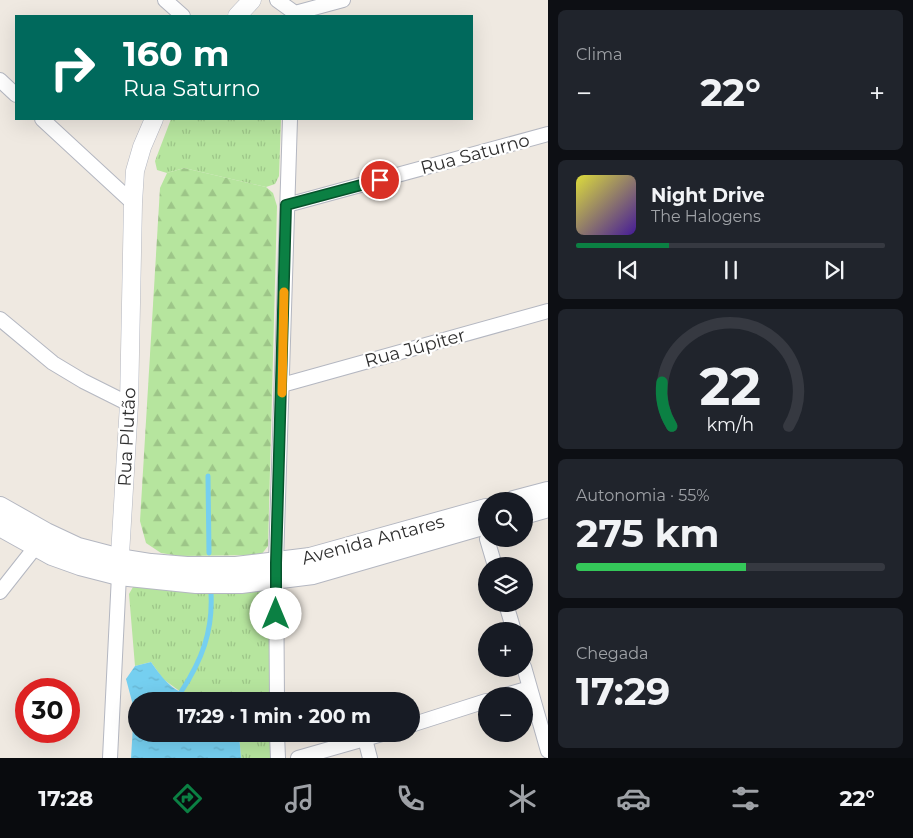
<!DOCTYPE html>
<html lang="pt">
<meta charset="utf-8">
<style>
:root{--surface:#171b24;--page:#20242c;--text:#f1f3f6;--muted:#9ea1a6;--line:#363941;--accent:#0b8043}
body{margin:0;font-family:Montserrat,sans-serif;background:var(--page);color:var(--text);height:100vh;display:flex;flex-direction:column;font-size:19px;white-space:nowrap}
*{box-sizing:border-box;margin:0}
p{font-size:16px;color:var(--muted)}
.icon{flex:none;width:28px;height:28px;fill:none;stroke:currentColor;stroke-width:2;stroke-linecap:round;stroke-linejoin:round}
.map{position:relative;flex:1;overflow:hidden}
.details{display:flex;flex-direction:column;gap:10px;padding:10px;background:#0d0f14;width:365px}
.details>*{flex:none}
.hud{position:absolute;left:15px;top:15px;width:458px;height:105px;border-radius:0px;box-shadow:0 5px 20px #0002;background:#00695c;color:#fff;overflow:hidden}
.buttons{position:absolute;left:478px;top:492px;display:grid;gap:10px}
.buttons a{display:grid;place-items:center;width:55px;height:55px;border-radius:50%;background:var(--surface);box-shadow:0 5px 20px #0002;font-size:25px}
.speed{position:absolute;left:15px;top:678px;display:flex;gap:10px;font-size:25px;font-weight:700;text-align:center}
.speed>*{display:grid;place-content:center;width:65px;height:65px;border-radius:50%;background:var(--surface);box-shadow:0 5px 20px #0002;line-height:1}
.speed .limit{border:8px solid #d22;background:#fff;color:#111}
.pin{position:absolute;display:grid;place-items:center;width:42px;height:42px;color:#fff;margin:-21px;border:2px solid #fff;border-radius:50%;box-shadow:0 1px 5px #0007}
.me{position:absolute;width:55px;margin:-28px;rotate:0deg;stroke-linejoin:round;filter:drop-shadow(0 0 4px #0008)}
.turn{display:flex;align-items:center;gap:18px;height:105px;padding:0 25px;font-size:22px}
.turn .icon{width:65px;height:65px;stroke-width:2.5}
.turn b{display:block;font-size:35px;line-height:42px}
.big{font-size:38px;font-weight:700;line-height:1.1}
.details .tile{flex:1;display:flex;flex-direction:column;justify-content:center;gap:8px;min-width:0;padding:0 18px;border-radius:8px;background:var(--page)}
.details .dial{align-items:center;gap:0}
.dial svg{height:130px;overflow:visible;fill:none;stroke:var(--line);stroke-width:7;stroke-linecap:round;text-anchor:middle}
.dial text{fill:var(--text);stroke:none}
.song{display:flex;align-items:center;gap:15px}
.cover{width:60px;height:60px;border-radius:8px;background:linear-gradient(135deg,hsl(60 70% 55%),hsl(260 70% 35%))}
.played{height:5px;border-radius:2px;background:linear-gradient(90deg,var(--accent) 30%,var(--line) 30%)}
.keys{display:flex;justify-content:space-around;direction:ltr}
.heat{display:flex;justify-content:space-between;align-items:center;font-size:28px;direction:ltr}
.charge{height:8px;border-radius:4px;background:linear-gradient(90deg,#34c759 55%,var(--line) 0)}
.trip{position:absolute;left:128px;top:692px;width:292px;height:50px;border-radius:25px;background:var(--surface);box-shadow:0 5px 20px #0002;font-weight:700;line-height:50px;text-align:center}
.dock{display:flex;height:80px;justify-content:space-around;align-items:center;background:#090b0e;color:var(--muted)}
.dock .icon{width:35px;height:35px}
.dock .current{color:var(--accent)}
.dock b{font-size:22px;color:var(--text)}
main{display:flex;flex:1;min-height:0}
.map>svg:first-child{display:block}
.grass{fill:url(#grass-tufts)}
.forest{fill:url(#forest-firs)}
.water{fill:url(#water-ripples)}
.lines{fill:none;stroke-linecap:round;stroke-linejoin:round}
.stream{stroke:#75cff0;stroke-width:5}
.minor-casing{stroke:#b4b7c1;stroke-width:16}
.tertiary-casing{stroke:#b4b7c1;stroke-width:19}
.secondary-casing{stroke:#b4b7c1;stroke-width:22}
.minor{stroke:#fff;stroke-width:14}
.tertiary{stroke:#fff;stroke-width:18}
.secondary{stroke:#fff;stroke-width:20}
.route-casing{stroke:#07532c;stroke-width:12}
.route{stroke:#0b8043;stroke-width:9}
.slow{stroke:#f59e0b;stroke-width:9}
.labels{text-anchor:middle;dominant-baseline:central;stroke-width:4.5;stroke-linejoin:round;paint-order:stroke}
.street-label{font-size:18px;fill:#2e2e2e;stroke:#fff}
</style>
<main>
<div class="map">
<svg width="548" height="758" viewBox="0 0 548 758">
<defs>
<pattern id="grass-tufts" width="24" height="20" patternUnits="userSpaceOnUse" patternTransform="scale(1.25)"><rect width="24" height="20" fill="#b6e59e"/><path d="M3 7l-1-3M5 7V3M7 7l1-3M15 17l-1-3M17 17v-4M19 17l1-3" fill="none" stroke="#9dc588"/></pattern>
<pattern id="forest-firs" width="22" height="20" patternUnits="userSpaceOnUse" patternTransform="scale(1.25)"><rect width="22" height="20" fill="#b6e59e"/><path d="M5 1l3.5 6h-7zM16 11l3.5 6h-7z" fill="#9dc588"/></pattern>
<pattern id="water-ripples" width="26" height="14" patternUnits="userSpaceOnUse" patternTransform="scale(1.25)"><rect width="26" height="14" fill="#75cff0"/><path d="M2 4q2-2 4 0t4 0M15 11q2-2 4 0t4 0" fill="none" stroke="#66b2ce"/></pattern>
</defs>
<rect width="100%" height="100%" fill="#efe9e1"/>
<path class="grass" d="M 171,119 L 281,119 L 279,176 L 275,184 L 266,187 L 184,168 L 167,173 L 157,170 L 155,161 Z
M 141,584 L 259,588 L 265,590 L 271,599 L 271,701 L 235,701 L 214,692 L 181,692 L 163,679 L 151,662 L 135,666 L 129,594 L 133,587 Z
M 239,734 L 272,734 L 272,758 L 241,758 Z"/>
<path class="forest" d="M 184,168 L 266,187 L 273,193 L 277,206 L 268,546 L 261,555 L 180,556 L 161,553 L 146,543 L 140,521 L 160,188 L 167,173 Z"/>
<path class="water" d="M 151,662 C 158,672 170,689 182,692 C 203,696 214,687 235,701 L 136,701 L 136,734 L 239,734 L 241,758 L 131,758 L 134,709 L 126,679 L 135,666 Z"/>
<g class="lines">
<path class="stream" d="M 208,476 L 209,553
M 181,692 C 202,660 213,631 211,593"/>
<g class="minor-casing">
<path id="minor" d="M 165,0 L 183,16
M 277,0 L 295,13 L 295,16
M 295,13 L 343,0
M 0,80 L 16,95
M 42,119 L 133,203
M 287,205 L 548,134
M 0,319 L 53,363 L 83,381 L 129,404
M 282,385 L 548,311
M 487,539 L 495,566
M 0,592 L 41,540
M 506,604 L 514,631
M 524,667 L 548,751
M 502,696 L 530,688
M 277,701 L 276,563 L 290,119
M 411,725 L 486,701
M 277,734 L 278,758
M 365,739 L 370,758
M 110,758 L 119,575
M 298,758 L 382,734"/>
</g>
<g class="tertiary-casing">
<path id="tertiary" d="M 237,16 L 252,0
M 119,572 L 129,404 L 133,203 L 135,171 L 142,147 L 154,119"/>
</g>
<g class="secondary-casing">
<path id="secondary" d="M 514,501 L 548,492
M 0,507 L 46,533 L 78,548 L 120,559 L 151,564 L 187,567 L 236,567 L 310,558 L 486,509
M 524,514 L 548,507
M 0,526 L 52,555 L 80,565 L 119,575 L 196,583 L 241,583 L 313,574 L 486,524"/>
</g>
<use href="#minor" class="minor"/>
<use href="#tertiary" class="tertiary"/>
<use href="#secondary" class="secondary"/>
</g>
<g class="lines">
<g class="route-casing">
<path id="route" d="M 276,614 L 276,563 L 286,205 L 380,180"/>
</g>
<use href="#route" class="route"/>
<path class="slow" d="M 282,393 L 284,292"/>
</g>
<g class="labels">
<g class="street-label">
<text transform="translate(475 154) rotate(-15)">Rua Saturno</text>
<text transform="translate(415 348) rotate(-15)">Rua Júpiter</text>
<text transform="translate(127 437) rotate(-87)">Rua Plutão</text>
<text transform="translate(373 540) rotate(-15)">Avenida Antares</text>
</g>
</g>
</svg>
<div class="buttons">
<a><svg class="icon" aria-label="search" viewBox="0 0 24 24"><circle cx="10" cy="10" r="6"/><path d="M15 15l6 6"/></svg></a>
<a><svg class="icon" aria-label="layers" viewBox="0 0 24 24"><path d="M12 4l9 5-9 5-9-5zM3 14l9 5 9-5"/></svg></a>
<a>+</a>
<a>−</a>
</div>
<div class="speed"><div class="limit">30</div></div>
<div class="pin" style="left:380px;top:180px;background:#d93025"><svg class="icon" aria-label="arrive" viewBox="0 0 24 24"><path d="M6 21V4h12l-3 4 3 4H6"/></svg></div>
<svg class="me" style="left:276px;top:614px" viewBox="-20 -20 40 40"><circle r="19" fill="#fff"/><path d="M0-13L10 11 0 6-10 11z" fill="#0b8043"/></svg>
<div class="trip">17:29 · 1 min · 200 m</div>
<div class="hud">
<div class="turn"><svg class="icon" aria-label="right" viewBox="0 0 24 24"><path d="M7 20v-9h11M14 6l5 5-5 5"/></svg><div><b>160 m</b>Rua Saturno</div></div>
</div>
</div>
<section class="details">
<div class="tile"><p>Clima</p>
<div class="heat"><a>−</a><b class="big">22°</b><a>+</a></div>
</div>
<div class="tile">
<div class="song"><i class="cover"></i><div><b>Night Drive</b><p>The Halogens</p></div></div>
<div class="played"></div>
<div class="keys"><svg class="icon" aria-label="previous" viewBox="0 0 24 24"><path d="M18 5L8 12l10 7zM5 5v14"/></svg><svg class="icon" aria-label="pause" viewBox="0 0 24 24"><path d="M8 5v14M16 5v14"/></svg><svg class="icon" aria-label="next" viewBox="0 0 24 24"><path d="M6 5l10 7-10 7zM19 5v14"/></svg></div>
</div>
<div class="tile dial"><svg viewBox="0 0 100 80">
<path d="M14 69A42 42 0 1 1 86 69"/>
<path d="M14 69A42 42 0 0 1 8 42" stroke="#0b8043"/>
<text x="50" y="56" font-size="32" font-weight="700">22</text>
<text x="50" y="72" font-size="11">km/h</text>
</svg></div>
<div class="tile"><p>Autonomia · 55%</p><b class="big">275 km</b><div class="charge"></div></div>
<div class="tile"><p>Chegada</p><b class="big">17:29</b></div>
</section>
</main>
<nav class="dock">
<b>17:28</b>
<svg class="icon current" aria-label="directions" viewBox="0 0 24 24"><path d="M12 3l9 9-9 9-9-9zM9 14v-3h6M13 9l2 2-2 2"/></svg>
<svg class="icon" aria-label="music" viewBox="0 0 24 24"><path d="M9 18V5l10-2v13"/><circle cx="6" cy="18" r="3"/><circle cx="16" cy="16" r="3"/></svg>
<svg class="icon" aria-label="phone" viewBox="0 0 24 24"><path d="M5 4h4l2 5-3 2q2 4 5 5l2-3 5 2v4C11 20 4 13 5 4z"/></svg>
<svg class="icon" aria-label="climate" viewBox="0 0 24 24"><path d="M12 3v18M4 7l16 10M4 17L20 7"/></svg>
<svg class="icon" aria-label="car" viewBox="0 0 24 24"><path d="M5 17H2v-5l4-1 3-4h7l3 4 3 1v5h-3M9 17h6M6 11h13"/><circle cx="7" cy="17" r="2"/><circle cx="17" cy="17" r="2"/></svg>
<svg class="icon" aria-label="filters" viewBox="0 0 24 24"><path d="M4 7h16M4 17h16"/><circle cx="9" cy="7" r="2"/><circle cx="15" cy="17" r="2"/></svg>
<b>22°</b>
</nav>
